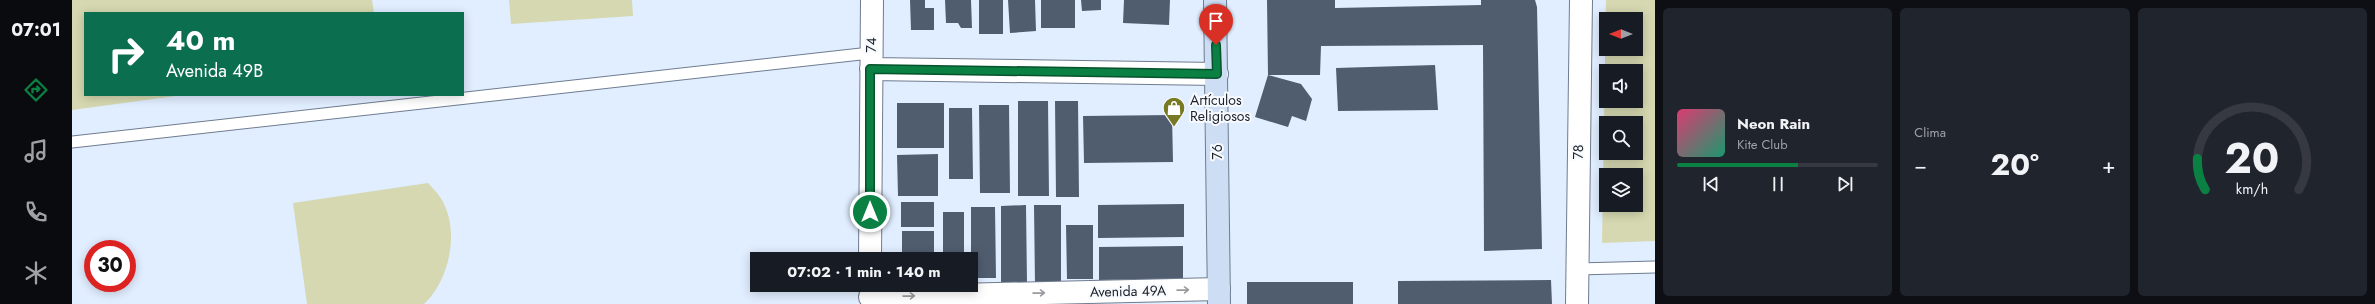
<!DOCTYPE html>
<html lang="es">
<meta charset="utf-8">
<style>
:root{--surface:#171b24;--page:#20242c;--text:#f1f3f6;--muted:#9ea1a6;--line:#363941;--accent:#0b8043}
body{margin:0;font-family:Jost,sans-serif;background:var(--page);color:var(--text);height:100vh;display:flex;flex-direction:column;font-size:15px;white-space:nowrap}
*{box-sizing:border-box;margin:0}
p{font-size:13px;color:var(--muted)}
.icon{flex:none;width:22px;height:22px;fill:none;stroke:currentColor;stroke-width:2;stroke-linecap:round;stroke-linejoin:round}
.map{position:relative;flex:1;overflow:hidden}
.sheet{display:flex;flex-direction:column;gap:8px;padding:8px;background:#0d0f14;width:720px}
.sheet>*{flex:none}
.top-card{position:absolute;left:12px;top:12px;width:380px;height:84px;border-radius:0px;box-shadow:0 2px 10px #0003;background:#0b6e4f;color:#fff;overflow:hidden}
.needle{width:26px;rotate:270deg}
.buttons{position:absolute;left:1527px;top:12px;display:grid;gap:8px}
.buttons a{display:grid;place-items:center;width:44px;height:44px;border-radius:0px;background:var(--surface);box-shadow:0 2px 10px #0003;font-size:20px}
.speed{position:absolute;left:12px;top:240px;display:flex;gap:8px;font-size:20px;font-weight:700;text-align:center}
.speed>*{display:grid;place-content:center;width:52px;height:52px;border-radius:50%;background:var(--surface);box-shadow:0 2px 10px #0003;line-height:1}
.speed .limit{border:6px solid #d22;background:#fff;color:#111}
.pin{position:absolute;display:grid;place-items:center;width:34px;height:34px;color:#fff;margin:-41px -17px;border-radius:50% 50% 50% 0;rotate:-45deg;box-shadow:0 0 4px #0007}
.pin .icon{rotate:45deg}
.me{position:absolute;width:44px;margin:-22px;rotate:0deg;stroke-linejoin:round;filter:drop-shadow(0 0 3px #0008)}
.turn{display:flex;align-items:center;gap:14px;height:84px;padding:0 16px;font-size:18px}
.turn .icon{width:52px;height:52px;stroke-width:2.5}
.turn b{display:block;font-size:28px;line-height:34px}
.big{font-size:30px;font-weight:700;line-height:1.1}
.sheet .widget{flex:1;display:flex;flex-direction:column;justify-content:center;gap:6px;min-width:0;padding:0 14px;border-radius:6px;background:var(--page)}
.sheet .dial{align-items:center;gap:0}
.dial svg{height:104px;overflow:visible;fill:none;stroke:var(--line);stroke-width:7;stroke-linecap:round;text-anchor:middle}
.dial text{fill:var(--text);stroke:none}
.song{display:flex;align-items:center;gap:12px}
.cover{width:48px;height:48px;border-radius:6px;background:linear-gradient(135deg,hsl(340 70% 55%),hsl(160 70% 35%))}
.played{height:4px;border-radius:2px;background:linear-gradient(90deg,var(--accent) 60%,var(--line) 60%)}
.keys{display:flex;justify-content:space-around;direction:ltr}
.heat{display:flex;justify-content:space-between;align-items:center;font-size:22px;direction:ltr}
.sheet .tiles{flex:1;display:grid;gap:8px;grid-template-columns:repeat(3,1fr)}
.trip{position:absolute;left:678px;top:252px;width:228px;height:40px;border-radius:0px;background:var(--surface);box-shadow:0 2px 10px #0003;font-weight:700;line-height:40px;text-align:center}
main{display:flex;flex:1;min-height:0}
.dock{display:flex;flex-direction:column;width:72px;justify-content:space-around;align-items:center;background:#090b0e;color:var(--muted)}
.dock .icon{width:28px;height:28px}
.dock .selected{color:var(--accent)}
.dock b{font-size:18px;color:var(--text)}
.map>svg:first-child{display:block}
.green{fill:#d5d8b0;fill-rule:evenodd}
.building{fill:#505d6f}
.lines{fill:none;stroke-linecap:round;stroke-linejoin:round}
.lane-casing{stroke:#6e7c8f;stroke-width:13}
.street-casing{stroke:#6e7c8f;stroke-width:24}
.secondary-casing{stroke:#6e7c8f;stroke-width:24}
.lane{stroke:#fff;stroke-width:11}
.street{stroke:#fff;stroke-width:22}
.secondary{stroke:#cdddf4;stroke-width:22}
.oneway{stroke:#999b9f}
.route-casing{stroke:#07532c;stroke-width:10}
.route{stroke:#0b8043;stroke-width:7}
.labels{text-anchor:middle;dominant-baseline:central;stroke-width:4;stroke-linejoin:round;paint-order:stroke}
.street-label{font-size:14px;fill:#1c2129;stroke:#f7fafe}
.poi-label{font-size:14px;fill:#1c2129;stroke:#f7fafe;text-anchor:start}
</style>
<main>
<nav class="dock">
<b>07:01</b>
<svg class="icon selected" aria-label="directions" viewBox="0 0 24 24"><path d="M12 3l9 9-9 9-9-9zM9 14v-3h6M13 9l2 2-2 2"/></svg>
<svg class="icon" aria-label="music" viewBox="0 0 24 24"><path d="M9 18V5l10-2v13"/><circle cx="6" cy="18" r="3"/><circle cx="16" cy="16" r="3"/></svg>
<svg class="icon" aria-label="phone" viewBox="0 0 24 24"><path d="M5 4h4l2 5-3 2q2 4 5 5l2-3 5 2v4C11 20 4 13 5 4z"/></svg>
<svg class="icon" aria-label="climate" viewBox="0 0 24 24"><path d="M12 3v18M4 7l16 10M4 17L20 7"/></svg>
</nav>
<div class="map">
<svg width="1583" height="304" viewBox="0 0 1583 304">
<rect width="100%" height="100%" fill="#e1eeff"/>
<path class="green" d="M 0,0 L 300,0 L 302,13 L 13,13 L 13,95 L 111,95 L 0,110 Z
M 437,0 L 560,0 L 561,16 L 439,24 Z
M 1534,0 L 1583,0 L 1583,241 L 1530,243 ZM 1534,19 L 1564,19 L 1564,49 L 1534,49 ZM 1534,71 L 1564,71 L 1564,101 L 1534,101 ZM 1534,123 L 1564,123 L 1564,153 L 1534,153 ZM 1534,175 L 1564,175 L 1564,205 L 1534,205 Z
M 356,183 C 360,188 365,192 368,197 C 389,228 378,280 352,304 L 235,304 L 221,203 Z"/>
<path class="building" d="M 838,0 L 853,0 L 853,8 L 862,8 L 862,30 L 839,30 Z
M 873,0 L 899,0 L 900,28 L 889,28 L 886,23 L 874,23 Z
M 907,0 L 931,0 L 931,34 L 907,34 Z
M 936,0 L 963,0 L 964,31 L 938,33 Z
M 969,0 L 1003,0 L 1003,28 L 969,28 Z
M 1009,0 L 1029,0 L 1029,10 L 1010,11 Z
M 1052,0 L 1098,0 L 1097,25 L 1051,23 Z
M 1195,0 L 1263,0 L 1263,8 L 1409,5 L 1409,0 L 1463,0 L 1465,7 L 1470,249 L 1412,251 L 1411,45 L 1249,46 L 1248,75 L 1196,75 L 1229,84 L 1240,99 L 1234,121 L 1220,116 L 1216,127 L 1183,117 L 1196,75 Z
M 1363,65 L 1366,110 L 1266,111 L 1264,68 Z
M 946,101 L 976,101 L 977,196 L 946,196 Z
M 983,101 L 1006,101 L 1007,197 L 984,197 Z
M 825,103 L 872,103 L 872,148 L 825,148 Z
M 907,105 L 937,105 L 938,193 L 908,193 Z
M 877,108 L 900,108 L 901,179 L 877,179 Z
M 1100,115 L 1101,162 L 1012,163 L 1011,116 Z
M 866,154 L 866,196 L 826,196 L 825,155 Z
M 829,202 L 862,202 L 862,227 L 829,227 Z
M 1112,204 L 1112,237 L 1026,238 L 1026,205 Z
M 954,205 L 955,283 L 929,283 L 929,206 Z
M 962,205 L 989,205 L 989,284 L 963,284 Z
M 899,207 L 923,207 L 924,278 L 899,278 Z
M 871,212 L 892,212 L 892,259 L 871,259 Z
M 994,225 L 1021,225 L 1021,279 L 995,279 Z
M 830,231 L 862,231 L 862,259 L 830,259 Z
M 1111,246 L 1111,279 L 1027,280 L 1027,247 Z
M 1479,280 L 1480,304 L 1326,304 L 1326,281 Z
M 1175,282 L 1281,282 L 1281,304 L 1175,304 Z"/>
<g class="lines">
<g class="lane-casing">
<path id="lane" d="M 0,142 L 798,53
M 1505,269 L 1583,267"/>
</g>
<g class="street-casing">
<path id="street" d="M 799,69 L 1145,74
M 798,259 L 800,0
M 798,297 L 1147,289
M 1505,304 L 1509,0"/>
</g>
<g class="secondary-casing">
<path id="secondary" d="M 1143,0 L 1147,304"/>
</g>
<use href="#lane" class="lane"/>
<use href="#street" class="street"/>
<use href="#secondary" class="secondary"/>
</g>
<defs><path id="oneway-shaft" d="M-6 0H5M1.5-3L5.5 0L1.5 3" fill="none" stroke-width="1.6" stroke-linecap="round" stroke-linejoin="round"/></defs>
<g class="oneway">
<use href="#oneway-shaft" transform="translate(1111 290) rotate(-1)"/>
<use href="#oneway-shaft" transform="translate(967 293) rotate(-1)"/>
<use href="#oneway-shaft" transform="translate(837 296) rotate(-1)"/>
</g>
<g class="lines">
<g class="route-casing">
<path id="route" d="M 798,212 L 798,69 L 1145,74 L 1144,45"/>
</g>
<use href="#route" class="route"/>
</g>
<defs>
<g id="shop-pin" transform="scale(1.15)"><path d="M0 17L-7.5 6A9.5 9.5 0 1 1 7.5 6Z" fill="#777a23" stroke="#f7fafe"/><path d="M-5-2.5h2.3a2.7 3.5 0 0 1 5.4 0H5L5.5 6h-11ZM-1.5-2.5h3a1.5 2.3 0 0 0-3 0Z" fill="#fff"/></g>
</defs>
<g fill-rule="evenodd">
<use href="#shop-pin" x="1102" y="108"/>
</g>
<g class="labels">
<g class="street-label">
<text transform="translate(799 45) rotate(-89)">74</text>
<text transform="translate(1145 152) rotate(-90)">76</text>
<text transform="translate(1506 152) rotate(-89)">78</text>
<text transform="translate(1056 291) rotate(-1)">Avenida 49A</text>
</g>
<g class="poi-label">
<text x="1118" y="100">Artículos<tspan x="1118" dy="16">Religiosos</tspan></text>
</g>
</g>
</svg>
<div class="buttons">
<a><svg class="needle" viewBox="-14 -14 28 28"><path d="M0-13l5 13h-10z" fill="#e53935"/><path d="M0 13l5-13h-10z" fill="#9ea1a6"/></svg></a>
<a><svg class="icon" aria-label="sound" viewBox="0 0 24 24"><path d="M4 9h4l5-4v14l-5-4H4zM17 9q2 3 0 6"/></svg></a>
<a><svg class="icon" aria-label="search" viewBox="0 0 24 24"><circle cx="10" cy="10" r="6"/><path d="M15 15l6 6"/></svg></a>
<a><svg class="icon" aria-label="layers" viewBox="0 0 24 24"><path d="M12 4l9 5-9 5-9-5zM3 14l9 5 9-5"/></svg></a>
</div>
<div class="speed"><div class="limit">30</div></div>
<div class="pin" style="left:1144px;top:45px;background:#d93025"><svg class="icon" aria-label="arrive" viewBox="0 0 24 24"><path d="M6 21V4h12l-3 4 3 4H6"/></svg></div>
<svg class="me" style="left:798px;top:212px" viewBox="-20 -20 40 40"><circle r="17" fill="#0b8043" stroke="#fff" stroke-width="3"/><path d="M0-11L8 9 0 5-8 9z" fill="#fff"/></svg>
<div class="trip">07:02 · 1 min · 140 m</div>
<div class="top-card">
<div class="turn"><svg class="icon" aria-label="right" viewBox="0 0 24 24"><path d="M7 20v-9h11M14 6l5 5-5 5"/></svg><div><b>40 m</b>Avenida 49B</div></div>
</div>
</div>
<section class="sheet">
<div class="tiles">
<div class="widget">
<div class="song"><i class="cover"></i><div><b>Neon Rain</b><p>Kite Club</p></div></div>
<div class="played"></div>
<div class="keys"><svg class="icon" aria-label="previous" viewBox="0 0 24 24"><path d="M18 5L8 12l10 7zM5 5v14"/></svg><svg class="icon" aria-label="pause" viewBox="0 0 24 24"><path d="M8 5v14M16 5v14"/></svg><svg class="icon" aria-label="next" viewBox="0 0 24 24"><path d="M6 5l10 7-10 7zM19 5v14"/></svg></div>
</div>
<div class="widget"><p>Clima</p>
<div class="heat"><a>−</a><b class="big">20°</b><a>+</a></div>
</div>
<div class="widget dial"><svg viewBox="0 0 100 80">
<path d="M14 69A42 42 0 1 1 86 69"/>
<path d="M14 69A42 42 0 0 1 8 45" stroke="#0b8043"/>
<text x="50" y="56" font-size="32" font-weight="700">20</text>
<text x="50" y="72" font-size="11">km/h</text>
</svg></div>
</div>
</section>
</main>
